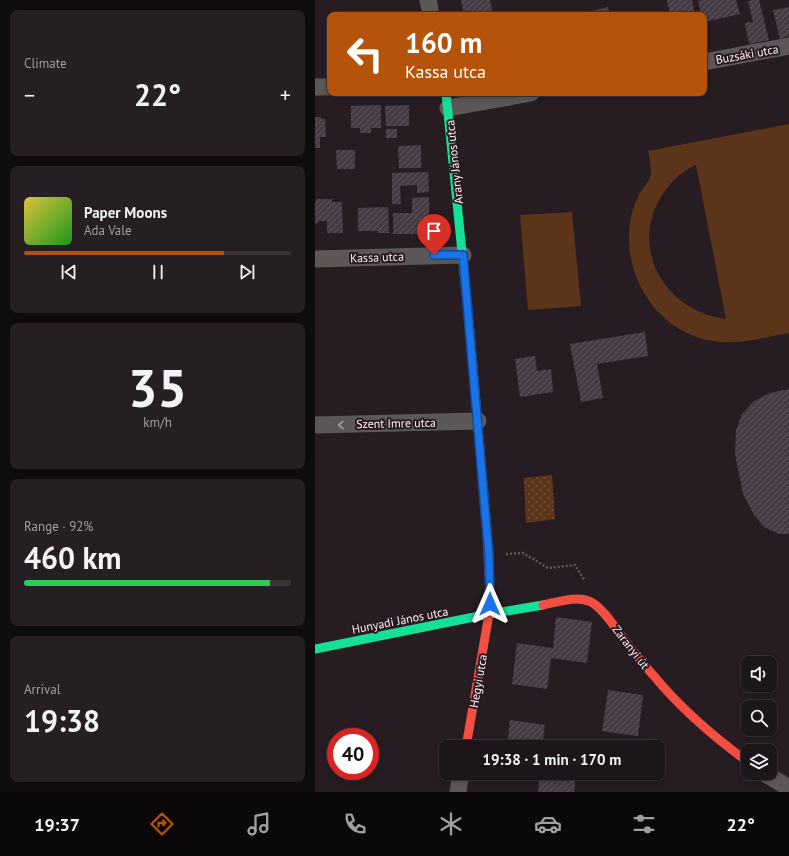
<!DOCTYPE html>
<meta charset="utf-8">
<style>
:root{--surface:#1c1519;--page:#251e22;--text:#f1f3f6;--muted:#a09fa2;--line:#3a3438;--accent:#b45309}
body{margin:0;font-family:"PT Sans",sans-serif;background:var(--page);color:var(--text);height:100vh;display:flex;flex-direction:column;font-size:15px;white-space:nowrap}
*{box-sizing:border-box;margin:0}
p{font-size:13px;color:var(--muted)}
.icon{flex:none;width:22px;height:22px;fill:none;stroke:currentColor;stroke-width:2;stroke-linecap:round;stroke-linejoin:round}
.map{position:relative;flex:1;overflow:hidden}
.drawer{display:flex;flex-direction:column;gap:10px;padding:10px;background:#0f0c0e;width:315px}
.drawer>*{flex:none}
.banner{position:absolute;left:12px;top:12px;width:380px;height:84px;border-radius:8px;box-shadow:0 2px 6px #0003,0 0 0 1px var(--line);background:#b45309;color:#fff;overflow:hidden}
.fabs{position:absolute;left:426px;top:656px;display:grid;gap:8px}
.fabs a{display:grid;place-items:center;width:36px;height:36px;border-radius:8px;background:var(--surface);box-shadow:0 2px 6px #0003,0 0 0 1px var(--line);font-size:20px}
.speed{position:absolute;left:12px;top:728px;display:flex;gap:8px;font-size:20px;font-weight:700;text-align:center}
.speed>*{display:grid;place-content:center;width:52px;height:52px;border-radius:50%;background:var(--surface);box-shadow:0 2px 6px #0003,0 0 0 1px var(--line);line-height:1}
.speed .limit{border:6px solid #d22;background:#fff;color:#111}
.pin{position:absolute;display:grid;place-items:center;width:34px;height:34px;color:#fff;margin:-41px -17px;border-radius:50% 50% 50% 0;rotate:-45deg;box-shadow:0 0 4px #0007}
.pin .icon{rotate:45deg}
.me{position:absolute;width:44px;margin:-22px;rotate:0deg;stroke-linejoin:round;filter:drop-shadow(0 0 3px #0008)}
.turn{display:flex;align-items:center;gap:14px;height:84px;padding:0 12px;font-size:18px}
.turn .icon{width:52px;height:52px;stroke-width:2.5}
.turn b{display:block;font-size:28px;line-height:34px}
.big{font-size:30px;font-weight:800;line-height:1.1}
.drawer .tile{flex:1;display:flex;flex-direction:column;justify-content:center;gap:6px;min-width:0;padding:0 14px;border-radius:8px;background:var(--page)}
.drawer .dial{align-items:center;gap:0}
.dial b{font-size:52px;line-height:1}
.song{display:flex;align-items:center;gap:12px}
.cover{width:48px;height:48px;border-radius:6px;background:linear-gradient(135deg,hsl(50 70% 55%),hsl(120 70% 35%))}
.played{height:4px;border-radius:2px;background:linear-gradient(90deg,var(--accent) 75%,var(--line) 75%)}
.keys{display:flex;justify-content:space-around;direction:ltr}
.heat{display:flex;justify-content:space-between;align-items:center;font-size:22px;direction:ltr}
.charge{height:6px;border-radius:3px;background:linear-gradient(90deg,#34c759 92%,var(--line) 0)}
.trip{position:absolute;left:124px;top:740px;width:226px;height:40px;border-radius:8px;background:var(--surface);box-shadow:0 2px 6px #0003,0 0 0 1px var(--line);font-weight:800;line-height:40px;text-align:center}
.dock{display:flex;height:64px;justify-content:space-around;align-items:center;background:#0b080a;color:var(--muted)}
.dock .icon{width:28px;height:28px}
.dock .on{color:var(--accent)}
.dock b{font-size:18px;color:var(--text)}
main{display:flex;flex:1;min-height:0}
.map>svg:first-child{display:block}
.grass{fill:#5b3419;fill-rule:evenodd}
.park{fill:url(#park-dots)}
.building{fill:url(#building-hatch)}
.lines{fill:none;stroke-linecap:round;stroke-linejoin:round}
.path{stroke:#5f5b5c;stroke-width:2.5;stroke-dasharray:2 2;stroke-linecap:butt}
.street{stroke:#5c5858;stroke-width:17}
.fast{stroke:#16e098;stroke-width:9}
.slow{stroke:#ffcf43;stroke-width:9}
.jam{stroke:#f24e42;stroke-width:9}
.oneway{stroke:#a49d9f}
.route-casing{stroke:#114b97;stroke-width:10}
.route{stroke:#1a73e8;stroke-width:7}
.labels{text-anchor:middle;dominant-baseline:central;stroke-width:4;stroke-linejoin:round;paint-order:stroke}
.street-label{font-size:12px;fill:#fdf1f6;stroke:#291921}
</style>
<main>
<section class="drawer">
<div class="tile"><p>Climate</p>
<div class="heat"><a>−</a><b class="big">22°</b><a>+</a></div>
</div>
<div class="tile">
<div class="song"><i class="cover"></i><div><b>Paper Moons</b><p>Ada Vale</p></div></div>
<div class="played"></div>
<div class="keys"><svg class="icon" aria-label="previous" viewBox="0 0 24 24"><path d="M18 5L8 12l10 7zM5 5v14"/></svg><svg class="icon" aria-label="pause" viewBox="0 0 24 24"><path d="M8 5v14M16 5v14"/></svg><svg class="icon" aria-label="next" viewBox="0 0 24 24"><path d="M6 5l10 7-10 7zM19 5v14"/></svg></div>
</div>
<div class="tile dial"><b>35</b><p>km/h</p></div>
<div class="tile"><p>Range · 92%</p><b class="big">460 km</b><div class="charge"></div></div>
<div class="tile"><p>Arrival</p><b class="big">19:38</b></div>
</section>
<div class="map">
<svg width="474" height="792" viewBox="0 0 474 792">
<defs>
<pattern id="park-dots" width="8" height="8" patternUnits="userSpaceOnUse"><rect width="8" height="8" fill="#5b3419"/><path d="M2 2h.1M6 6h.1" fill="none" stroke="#73523b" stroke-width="1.8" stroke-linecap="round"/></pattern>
<pattern id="building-hatch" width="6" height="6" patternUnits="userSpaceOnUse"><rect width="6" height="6" fill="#463b45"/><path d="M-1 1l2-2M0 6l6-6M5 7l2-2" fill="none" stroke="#625860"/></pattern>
</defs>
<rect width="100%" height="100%" fill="#261c21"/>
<path class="grass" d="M 474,124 L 474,333 C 451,337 428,344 405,342 C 345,337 307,279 315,222 C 316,214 320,204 323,196 C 327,188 336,181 336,172 C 336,165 334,157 333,151 ZM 381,165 L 411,319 C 349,311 312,247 349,192 C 357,181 368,170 381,165 Z
M 257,212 L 266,306 L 213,310 L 205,215 Z"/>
<path class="park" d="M 237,475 L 240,519 L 211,523 L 209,478 Z"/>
<path class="building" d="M 146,0 L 175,0 L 178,15 L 149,15 Z
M 352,0 L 377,0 L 380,15 L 355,15 Z
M 387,0 L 421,0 L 425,14 L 389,22 L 389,15 L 386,15 L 383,1 Z
M 437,0 L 444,0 L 454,40 L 434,44 L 430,24 L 433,22 L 438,22 L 433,1 Z
M 293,7 L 295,15 L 273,15 L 272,12 Z
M 474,7 L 474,36 L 465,39 L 458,10 Z
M 66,105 L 66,128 L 56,128 L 56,133 L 45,133 L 45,128 L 36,128 L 36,106 Z
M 94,105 L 94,126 L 71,126 L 70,106 Z
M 0,117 L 6,117 L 6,119 L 10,119 L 11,137 L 5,137 L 5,148 L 0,148 Z
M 71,129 L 82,129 L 82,138 L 71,138 Z
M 106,145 L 106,168 L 84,168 L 83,146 Z
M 21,150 L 40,150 L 40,169 L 22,169 Z
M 113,172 L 114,192 L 102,193 L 102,185 L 85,186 L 86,204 L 77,204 L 77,173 Z
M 114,197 L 114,230 L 104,230 L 104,234 L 78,234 L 78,213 L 97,213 L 97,198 Z
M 1,199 L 17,199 L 17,202 L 27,202 L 28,233 L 12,233 L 12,221 L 4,221 L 4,223 L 0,224 L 0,203 L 1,203 Z
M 73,207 L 74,233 L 63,233 L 63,231 L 43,231 L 43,208 Z
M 330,332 L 333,356 L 282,364 L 288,398 L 266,402 L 255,344 Z
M 220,356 L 222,371 L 236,369 L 238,392 L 205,397 L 200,359 Z
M 474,389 L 474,534 L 464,534 L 449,527 L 439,515 L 428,494 L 420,454 L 421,430 L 427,414 L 439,401 L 455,393 Z
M 241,617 L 277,622 L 272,663 L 236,658 L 232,689 L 197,684 L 202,643 L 238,648 Z
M 293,690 L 328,695 L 323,736 L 287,731 Z
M 195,720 L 230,725 L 227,747 L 192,747 Z
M 225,773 L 261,773 L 259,792 L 223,792 Z"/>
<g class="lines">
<path class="path" d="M 191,554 L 208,553 L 233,568 L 260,565 L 270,581"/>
<path class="street" d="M 113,0 L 116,15
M 389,62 L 474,46
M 0,87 L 15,87
M 133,108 L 216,93
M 0,259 L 148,255
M 0,425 L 163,421
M 449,773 L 474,788
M 143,792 L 146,773"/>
<path class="fast" d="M 131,93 L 154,322
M 0,649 L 174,614 L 228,605"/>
<path class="slow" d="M 154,322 L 172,532"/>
<path class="jam" d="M 228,605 C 243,602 262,595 276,602 C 288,608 300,628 308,638 C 318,651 328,664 339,676 C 366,709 399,737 433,762
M 151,747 L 174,614 L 175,594 L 172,532"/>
</g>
<defs><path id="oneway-chevron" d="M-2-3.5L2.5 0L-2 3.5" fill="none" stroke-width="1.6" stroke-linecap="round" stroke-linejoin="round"/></defs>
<use class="oneway" href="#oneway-chevron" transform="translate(26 425) rotate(179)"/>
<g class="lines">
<g class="route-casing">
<path id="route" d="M 119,255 L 148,255 L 174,556 L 175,604"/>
</g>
<use href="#route" class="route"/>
</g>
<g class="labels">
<g class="street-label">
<text transform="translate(432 54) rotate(-10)">Buzsáki utca</text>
<text transform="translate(139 162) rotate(-96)">Arany János utca</text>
<text transform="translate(62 257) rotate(-2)">Kassa utca</text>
<text transform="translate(81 423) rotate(-1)">Szent Imre utca</text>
<text transform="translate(85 620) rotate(-11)">Hunyadi János utca</text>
<text transform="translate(316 647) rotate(52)">Zaranyi út</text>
<text transform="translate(163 681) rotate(-80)">Hegyi utca</text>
</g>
</g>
</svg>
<div class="fabs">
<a><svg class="icon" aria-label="sound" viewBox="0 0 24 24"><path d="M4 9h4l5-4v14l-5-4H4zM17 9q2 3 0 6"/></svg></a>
<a><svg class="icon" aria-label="search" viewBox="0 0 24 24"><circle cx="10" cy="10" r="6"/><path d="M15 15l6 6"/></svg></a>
<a><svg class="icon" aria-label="layers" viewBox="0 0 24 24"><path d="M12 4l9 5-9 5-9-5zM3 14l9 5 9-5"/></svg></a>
</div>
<div class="speed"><div class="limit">40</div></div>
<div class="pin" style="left:119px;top:255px;background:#d93025"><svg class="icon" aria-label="arrive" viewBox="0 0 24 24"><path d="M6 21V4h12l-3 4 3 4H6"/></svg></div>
<svg class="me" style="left:175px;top:604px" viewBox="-20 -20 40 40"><path d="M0-17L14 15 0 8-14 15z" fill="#1a73e8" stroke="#fff" stroke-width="4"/></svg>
<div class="trip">19:38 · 1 min · 170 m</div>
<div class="banner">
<div class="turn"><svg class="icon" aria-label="left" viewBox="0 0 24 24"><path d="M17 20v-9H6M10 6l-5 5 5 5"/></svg><div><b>160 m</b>Kassa utca</div></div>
</div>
</div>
</main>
<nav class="dock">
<b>19:37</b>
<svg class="icon on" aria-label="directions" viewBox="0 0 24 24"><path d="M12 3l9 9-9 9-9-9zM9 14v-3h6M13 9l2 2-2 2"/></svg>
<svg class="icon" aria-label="music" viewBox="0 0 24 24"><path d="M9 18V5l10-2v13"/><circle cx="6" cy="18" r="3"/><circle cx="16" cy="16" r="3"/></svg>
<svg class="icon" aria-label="phone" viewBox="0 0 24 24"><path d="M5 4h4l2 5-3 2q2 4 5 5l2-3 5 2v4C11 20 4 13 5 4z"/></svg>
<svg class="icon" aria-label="climate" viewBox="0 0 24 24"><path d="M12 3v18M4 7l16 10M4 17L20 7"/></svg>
<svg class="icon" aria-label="car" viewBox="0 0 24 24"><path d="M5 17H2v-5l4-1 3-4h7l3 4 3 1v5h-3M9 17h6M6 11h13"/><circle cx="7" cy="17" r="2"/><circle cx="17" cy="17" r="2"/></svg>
<svg class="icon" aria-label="filters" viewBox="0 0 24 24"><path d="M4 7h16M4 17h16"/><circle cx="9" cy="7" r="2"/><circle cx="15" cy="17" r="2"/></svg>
<b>22°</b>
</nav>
